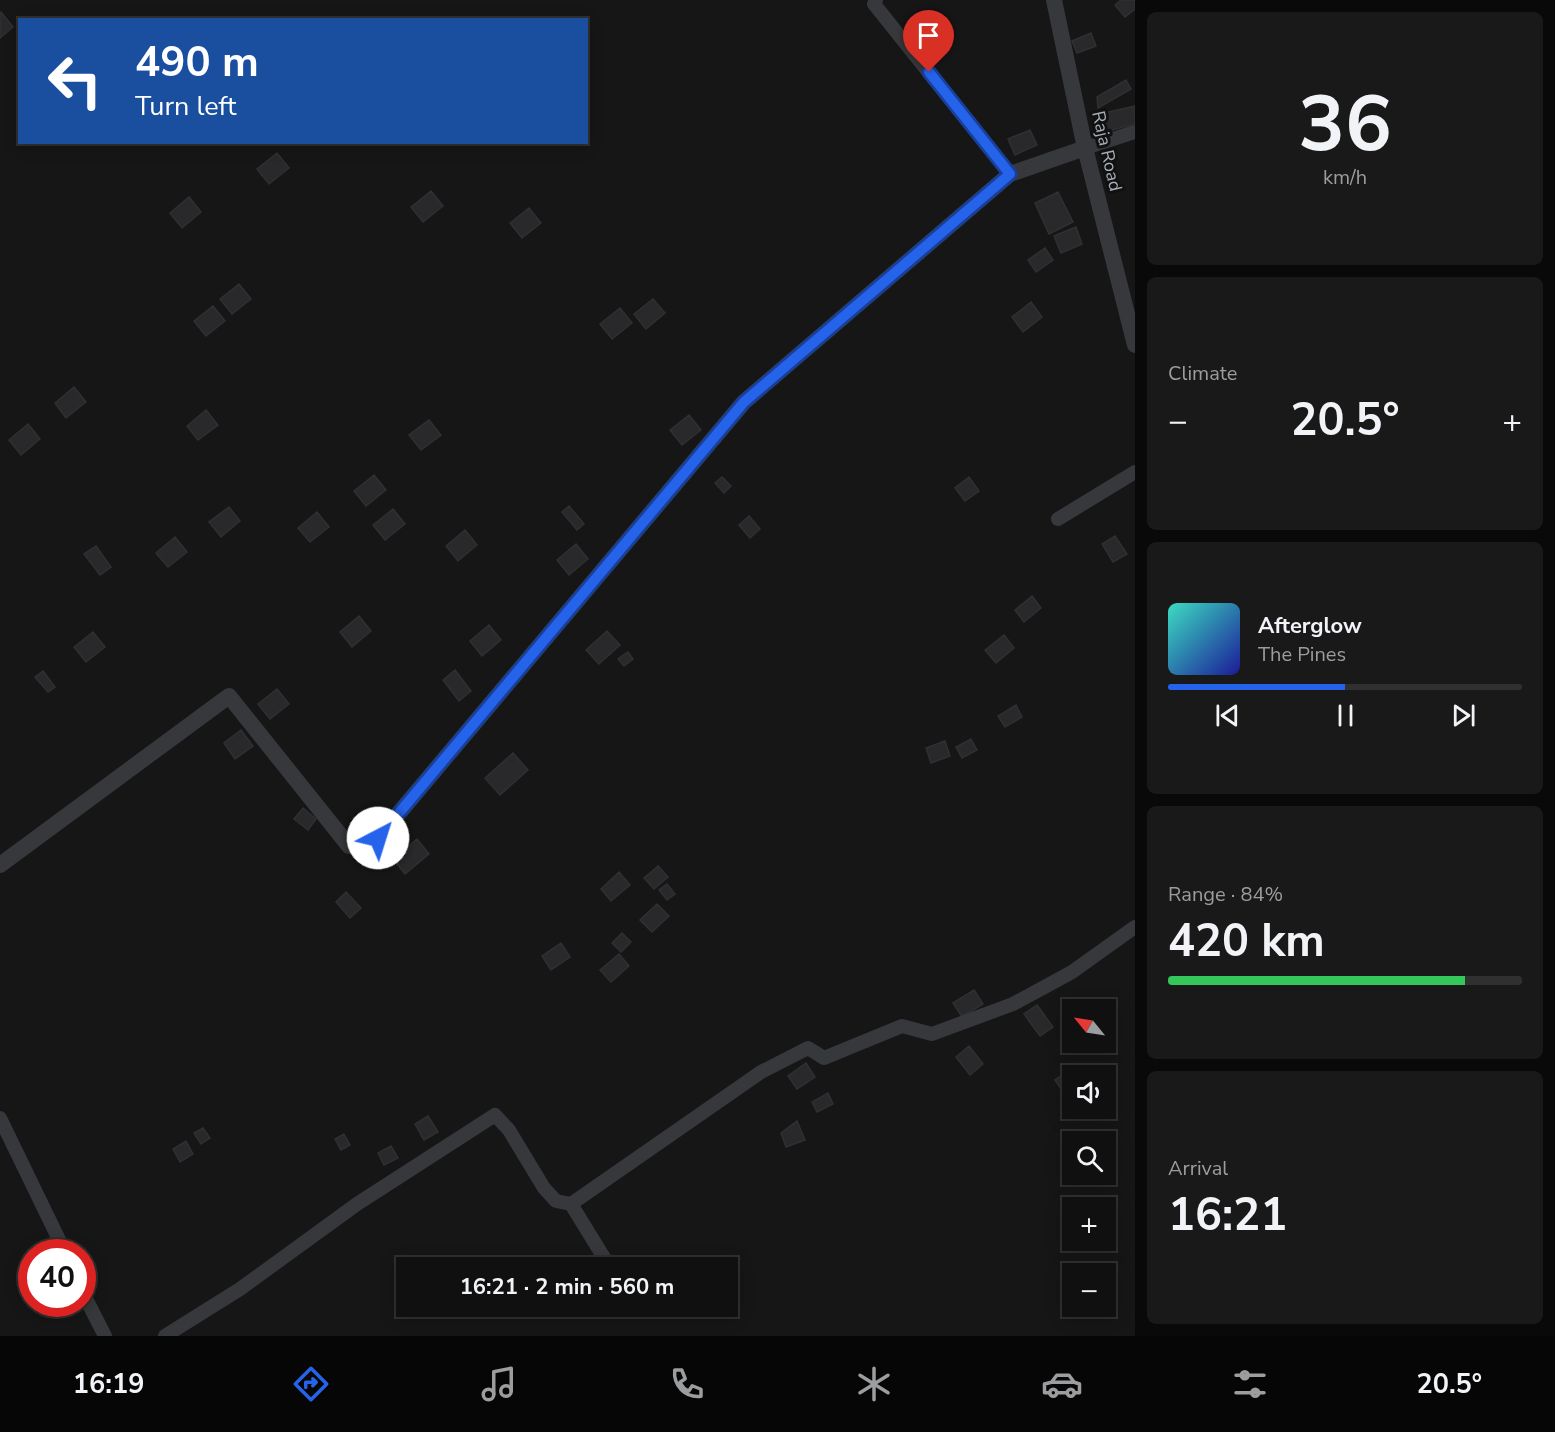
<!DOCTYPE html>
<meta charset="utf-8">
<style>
:root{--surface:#101011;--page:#19191a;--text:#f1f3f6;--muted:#9c9d9f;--line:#303031;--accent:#2563eb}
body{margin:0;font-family:"Nunito Sans",sans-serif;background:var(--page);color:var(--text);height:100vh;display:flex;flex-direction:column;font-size:22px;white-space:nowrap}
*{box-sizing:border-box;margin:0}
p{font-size:20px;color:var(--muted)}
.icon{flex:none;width:33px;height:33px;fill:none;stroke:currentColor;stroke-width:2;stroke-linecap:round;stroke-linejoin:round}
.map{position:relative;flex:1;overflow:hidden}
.sheet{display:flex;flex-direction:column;gap:12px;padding:12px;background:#090909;width:420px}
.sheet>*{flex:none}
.banner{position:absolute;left:18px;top:18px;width:570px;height:126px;border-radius:0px;box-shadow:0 3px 15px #0003,0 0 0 2px var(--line);background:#1a4fa0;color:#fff;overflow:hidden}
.needle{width:39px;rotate:300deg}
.fabs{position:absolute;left:1062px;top:999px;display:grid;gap:12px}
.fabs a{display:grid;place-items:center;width:54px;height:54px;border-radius:0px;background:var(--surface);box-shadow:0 3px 15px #0003,0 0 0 2px var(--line);font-size:30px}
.speed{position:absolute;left:18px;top:1239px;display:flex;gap:12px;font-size:30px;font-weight:700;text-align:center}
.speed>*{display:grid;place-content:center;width:78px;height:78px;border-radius:50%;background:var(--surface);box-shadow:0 3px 15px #0003,0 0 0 2px var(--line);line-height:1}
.speed .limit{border:9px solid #d22;background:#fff;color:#111}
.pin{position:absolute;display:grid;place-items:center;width:51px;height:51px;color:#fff;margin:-62px -26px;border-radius:50% 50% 50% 0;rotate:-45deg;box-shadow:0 0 6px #0007}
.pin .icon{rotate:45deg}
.me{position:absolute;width:66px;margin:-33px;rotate:40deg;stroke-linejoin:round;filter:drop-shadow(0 0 4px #0008)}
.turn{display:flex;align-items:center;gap:21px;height:126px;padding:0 18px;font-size:27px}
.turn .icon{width:78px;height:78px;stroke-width:2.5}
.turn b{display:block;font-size:42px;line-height:51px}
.big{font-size:45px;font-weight:700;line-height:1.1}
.sheet .tile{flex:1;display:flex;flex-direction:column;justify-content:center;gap:9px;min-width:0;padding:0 21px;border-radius:9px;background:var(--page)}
.sheet .dial{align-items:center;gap:0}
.dial b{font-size:78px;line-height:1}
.song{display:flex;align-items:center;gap:18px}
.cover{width:72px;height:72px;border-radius:9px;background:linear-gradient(135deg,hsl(170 70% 55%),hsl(240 70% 35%))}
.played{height:6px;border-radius:3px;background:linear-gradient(90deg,var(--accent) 50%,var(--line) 50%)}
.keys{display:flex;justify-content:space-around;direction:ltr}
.heat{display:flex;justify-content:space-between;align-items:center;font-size:33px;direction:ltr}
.charge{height:9px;border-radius:4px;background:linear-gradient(90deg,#34c759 84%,var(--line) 0)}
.trip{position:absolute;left:396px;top:1257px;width:342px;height:60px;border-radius:0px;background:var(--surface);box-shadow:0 3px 15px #0003,0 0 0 2px var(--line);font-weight:700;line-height:60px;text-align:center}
.tabs{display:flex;height:96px;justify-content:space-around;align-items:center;background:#060607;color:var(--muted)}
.tabs .icon{width:42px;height:42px}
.tabs .current{color:var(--accent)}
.tabs b{font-size:27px;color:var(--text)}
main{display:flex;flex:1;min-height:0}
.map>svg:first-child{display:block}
.building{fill:#29292b;stroke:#303033;stroke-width:1.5}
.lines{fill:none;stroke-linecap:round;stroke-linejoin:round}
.minor{stroke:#37383c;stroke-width:14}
.tertiary{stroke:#37383c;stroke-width:16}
.route-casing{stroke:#184099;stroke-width:15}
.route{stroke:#2563eb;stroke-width:10}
.labels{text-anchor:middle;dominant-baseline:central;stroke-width:6;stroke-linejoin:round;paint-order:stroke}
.street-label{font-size:18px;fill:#a8aeb7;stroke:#111112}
</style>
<main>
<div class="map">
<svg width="1135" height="1336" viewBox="0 0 1135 1336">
<rect width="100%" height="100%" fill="#161617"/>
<path class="building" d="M 1121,0 L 1135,0 L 1135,9 L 1125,17 L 1115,5 Z
M 1,12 L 13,27 L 0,38 L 0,13 Z
M 1091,33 L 1096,46 L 1077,53 L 1072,41 Z
M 1126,80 L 1131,89 L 1098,108 L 1097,97 Z
M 1135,106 L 1135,124 L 1108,131 L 1104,113 Z
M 1030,130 L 1037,145 L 1015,155 L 1008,139 Z
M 277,153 L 289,168 L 269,184 L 257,169 Z
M 431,191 L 443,206 L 423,222 L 411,207 Z
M 1058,192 L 1073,222 L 1049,234 L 1035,203 Z
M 189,197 L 201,212 L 182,228 L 170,213 Z
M 529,208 L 541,223 L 522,238 L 510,223 Z
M 1076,227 L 1082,244 L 1061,253 L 1054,236 Z
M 1045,248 L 1053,260 L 1036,272 L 1028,260 Z
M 239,284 L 251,299 L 232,314 L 220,299 Z
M 653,299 L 665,313 L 646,329 L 634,314 Z
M 1031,302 L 1042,317 L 1023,332 L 1012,317 Z
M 213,306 L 225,321 L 206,336 L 194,321 Z
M 620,308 L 632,323 L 612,339 L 600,324 Z
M 74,387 L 86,402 L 66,418 L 55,403 Z
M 206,410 L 218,425 L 198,440 L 187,426 Z
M 689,415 L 701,430 L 682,445 L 670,430 Z
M 429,420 L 441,435 L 421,450 L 409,435 Z
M 28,424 L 40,439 L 21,455 L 9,440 Z
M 374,475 L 386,490 L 366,506 L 354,491 Z
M 722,477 L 731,486 L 724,493 L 715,483 Z
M 969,477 L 979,491 L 965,501 L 955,488 Z
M 569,506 L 584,524 L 577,530 L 562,512 Z
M 229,507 L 240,521 L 221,537 L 209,522 Z
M 393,509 L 405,524 L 385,540 L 373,525 Z
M 317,512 L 329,527 L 310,542 L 298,528 Z
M 749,516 L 760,529 L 750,538 L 739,525 Z
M 465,530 L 477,545 L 458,561 L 446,546 Z
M 1115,536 L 1127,554 L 1113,562 L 1102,544 Z
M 175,537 L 187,552 L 168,567 L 156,553 Z
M 576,544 L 588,559 L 569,575 L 557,560 Z
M 96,546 L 111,567 L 100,575 L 84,554 Z
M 1032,596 L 1041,608 L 1024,622 L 1015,610 Z
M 359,616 L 371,631 L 352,647 L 340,632 Z
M 489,625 L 501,640 L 482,656 L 470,641 Z
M 607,631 L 620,645 L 599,664 L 586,650 Z
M 93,632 L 105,647 L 86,662 L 74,647 Z
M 1004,635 L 1014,648 L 996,663 L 985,650 Z
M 628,652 L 633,659 L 624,666 L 618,659 Z
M 455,670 L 471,691 L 459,701 L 443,680 Z
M 43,671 L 55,687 L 48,692 L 35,677 Z
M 277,689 L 289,704 L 270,719 L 258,704 Z
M 1016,705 L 1022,717 L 1005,727 L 998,716 Z
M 241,730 L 253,746 L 235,759 L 224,743 Z
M 971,739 L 977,750 L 962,758 L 956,747 Z
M 945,741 L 950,756 L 931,763 L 926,748 Z
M 513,753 L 528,770 L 500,795 L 485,778 Z
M 303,808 L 316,819 L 308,830 L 294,819 Z
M 417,839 L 429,854 L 405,874 L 393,859 Z
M 658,866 L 668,877 L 654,889 L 644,878 Z
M 619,872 L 630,885 L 611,901 L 601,889 Z
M 667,884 L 675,894 L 667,900 L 659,890 Z
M 346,892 L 361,908 L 350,918 L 336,902 Z
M 657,904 L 669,916 L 652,932 L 640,920 Z
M 622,933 L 631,942 L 621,952 L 612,943 Z
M 561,943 L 570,957 L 551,970 L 542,956 Z
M 619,954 L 629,966 L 611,982 L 600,970 Z
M 974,990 L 983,1004 L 962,1017 L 953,1003 Z
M 1037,1005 L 1053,1027 L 1040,1036 L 1024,1014 Z
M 969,1046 L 983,1064 L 970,1075 L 956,1057 Z
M 806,1063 L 815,1077 L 797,1089 L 788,1076 Z
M 1071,1069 L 1076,1076 L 1072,1076 L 1072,1094 L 1067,1098 L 1055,1080 Z
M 828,1093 L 833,1104 L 817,1112 L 812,1102 Z
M 428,1116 L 438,1132 L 424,1140 L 415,1124 Z
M 797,1121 L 805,1140 L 786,1147 L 781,1133 Z
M 203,1128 L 210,1138 L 201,1144 L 194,1133 Z
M 344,1134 L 350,1145 L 341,1150 L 335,1139 Z
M 186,1141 L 193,1154 L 180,1162 L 173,1149 Z
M 391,1146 L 398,1158 L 384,1165 L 378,1153 Z"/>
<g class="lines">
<path class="minor" d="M 876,0 L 874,4 L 1010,174
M 1085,148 L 1135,132
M 1058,519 L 1135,472
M 0,1118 L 65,1252
M 606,1261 L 571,1204 L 761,1072 L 808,1048 L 824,1058 L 902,1026 L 932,1034 L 1013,1004 L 1072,972 L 1135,927
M 82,1291 L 105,1336
M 165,1336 L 240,1289 L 357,1204 L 495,1115 L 509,1130 L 544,1188 L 556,1201 L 571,1204"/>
<path class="tertiary" d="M 1054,0 L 1085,148 L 1135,345
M 0,865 L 229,696 L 349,846 L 378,838 L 744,402 L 1010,174 L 1085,148"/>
</g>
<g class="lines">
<g class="route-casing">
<path id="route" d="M 378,838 L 744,402 L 1010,174 L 929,72"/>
</g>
<use href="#route" class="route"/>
</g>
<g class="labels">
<g class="street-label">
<text transform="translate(1107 151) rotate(77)">Raja Road</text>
</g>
</g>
</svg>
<div class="fabs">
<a><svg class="needle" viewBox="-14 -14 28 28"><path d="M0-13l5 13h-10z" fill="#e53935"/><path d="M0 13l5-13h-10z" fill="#9c9d9f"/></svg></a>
<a><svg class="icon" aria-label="sound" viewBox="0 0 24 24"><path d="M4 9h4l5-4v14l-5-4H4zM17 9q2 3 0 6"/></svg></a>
<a><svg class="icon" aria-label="search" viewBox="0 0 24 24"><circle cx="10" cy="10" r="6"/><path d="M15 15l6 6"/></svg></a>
<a>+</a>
<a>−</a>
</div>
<div class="speed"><div class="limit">40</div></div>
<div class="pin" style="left:929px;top:72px;background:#d93025"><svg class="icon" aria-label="arrive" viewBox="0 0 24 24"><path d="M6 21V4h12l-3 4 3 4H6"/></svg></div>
<svg class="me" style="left:378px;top:838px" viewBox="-20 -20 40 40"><circle r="19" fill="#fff"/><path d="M0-13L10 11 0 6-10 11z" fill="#2563eb"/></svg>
<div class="trip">16:21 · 2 min · 560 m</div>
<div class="banner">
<div class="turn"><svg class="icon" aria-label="left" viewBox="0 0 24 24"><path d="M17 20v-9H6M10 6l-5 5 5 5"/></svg><div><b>490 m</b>Turn left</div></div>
</div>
</div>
<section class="sheet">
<div class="tile dial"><b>36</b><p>km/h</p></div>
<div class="tile"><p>Climate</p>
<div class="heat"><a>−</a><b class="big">20.5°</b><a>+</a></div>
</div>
<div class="tile">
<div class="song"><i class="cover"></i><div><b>Afterglow</b><p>The Pines</p></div></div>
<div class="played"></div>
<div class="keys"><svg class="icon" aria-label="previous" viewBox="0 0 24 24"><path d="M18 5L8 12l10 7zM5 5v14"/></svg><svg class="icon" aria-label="pause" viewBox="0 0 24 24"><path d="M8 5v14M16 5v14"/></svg><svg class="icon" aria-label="next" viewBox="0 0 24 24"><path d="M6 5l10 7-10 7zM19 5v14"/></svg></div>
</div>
<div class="tile"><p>Range · 84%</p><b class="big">420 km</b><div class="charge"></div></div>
<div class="tile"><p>Arrival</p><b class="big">16:21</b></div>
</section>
</main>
<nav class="tabs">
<b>16:19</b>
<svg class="icon current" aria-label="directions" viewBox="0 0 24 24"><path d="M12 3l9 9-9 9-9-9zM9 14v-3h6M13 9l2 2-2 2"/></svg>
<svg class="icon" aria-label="music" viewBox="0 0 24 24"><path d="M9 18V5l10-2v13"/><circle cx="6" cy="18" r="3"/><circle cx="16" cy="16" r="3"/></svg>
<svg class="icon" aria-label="phone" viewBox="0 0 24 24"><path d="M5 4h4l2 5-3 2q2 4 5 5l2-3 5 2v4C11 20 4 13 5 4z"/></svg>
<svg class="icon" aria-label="climate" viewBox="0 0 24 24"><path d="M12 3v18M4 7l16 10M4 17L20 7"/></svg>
<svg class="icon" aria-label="car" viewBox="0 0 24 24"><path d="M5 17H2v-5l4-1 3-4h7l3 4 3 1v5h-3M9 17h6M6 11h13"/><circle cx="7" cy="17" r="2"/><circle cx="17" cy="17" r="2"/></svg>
<svg class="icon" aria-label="filters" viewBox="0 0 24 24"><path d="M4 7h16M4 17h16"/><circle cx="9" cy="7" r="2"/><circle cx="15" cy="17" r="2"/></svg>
<b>20.5°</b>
</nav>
